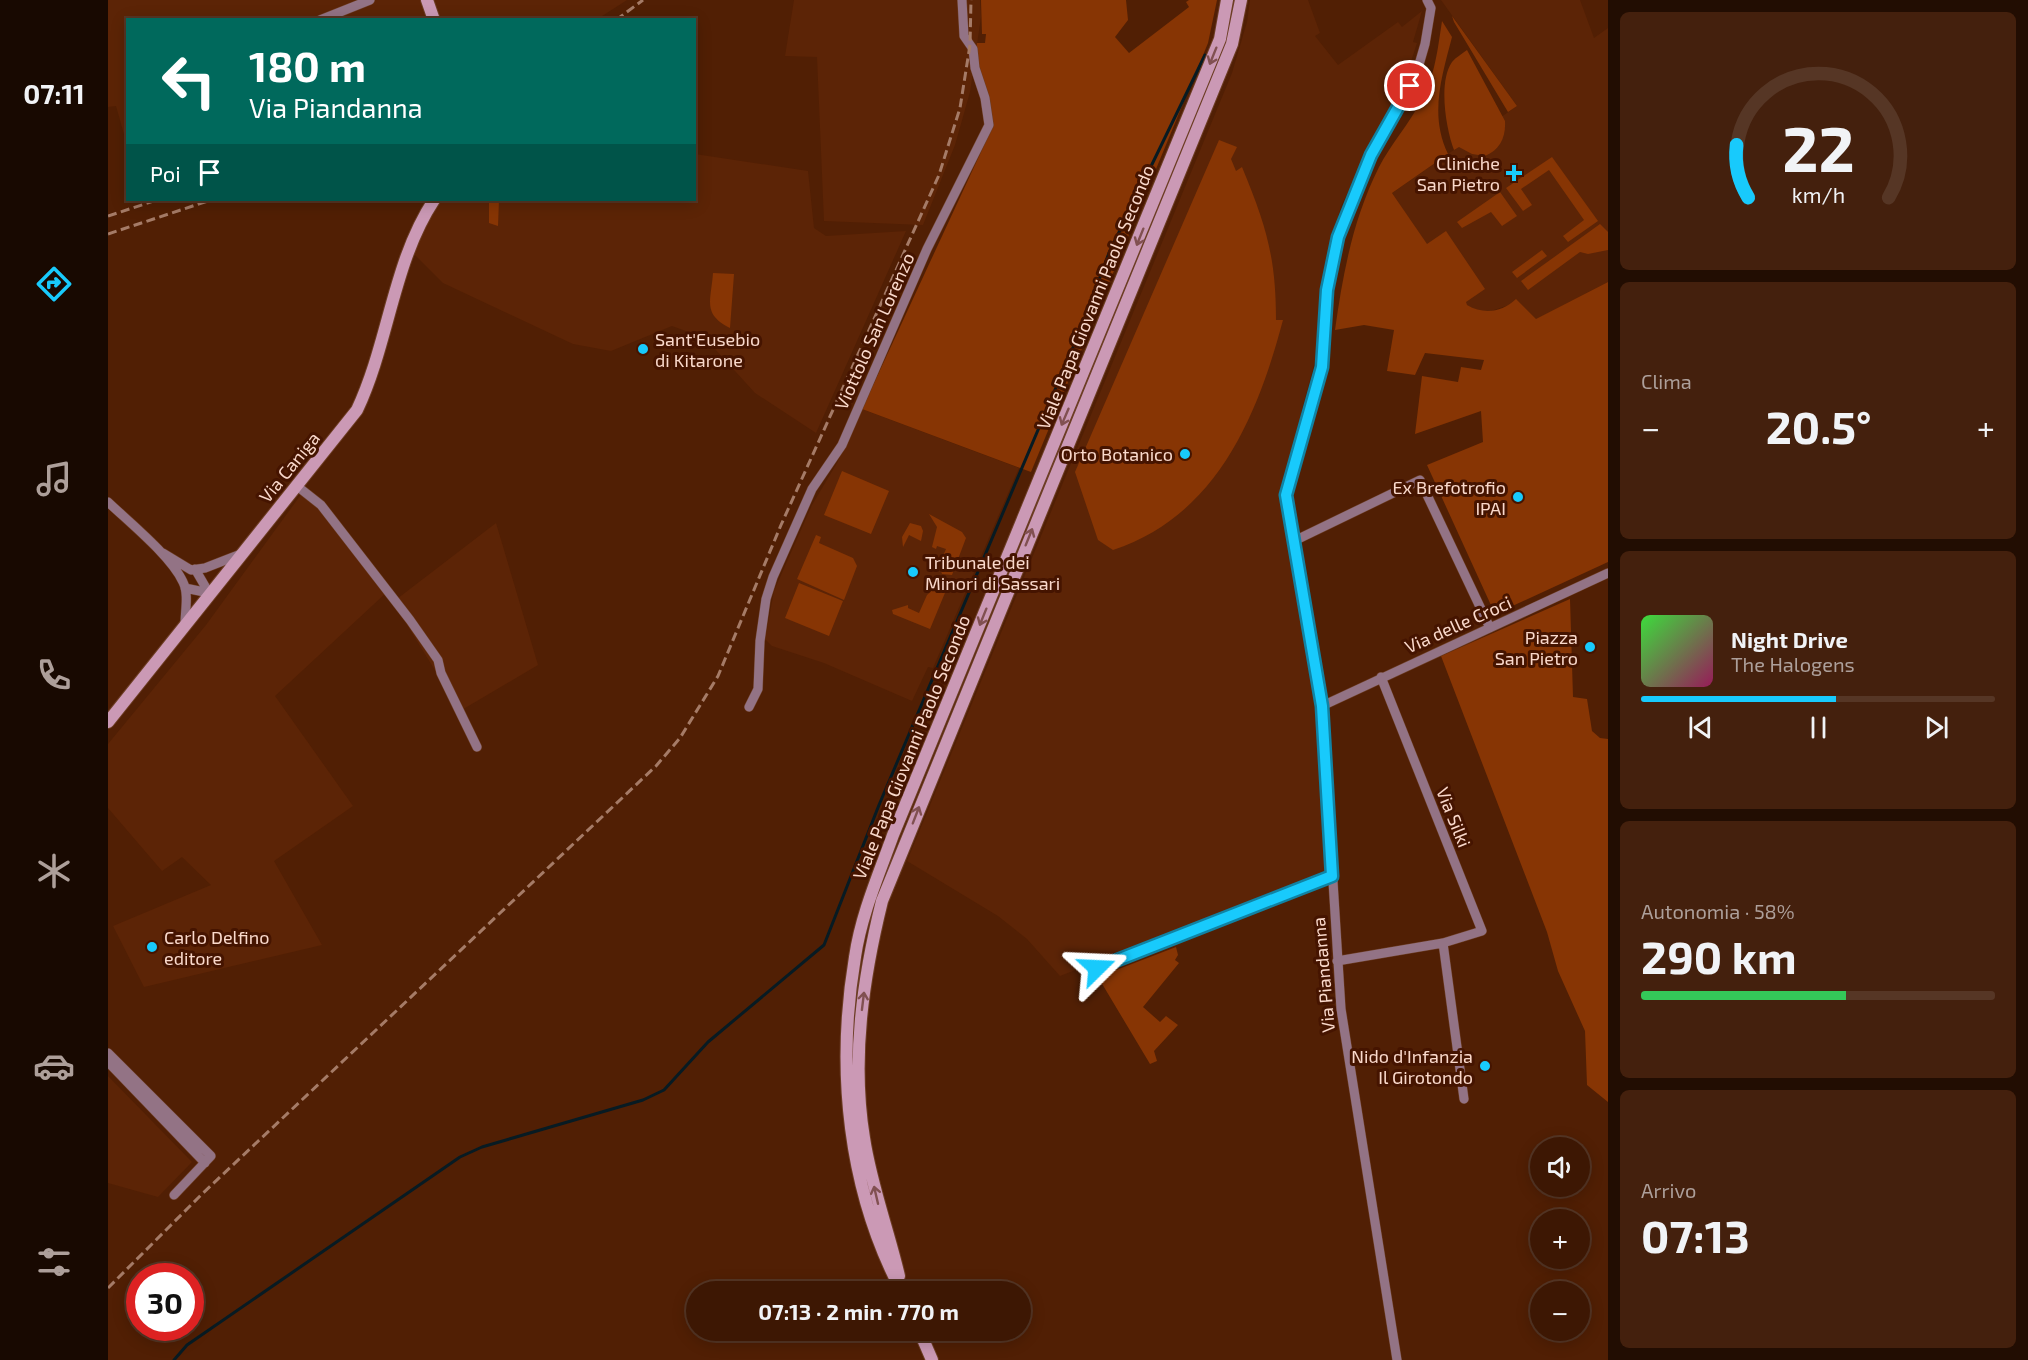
<!DOCTYPE html>
<html lang="it">
<meta charset="utf-8">
<style>
:root{--surface:#3d1703;--page:#44200d;--text:#f1f3f6;--muted:#ad9f9a;--line:#563625;--accent:#18cafc}
body{margin:0;font-family:"Exo 2",sans-serif;background:var(--page);color:var(--text);height:100vh;display:flex;flex-direction:column;font-size:22px;white-space:nowrap}
*{box-sizing:border-box;margin:0}
p{font-size:20px;color:var(--muted)}
.icon{flex:none;width:33px;height:33px;fill:none;stroke:currentColor;stroke-width:2;stroke-linecap:round;stroke-linejoin:round}
.map{position:relative;flex:1;overflow:hidden}
.panel{display:flex;flex-direction:column;gap:12px;padding:12px;background:#220d02;width:420px}
.panel>*{flex:none}
.hud{position:absolute;left:18px;top:18px;width:570px;height:183px;border-radius:0px;box-shadow:0 3px 15px #0003,0 0 0 2px var(--line);background:#00695c;color:#fff;overflow:hidden}
.fabs{position:absolute;left:1422px;top:1137px;display:grid;gap:12px}
.fabs a{display:grid;place-items:center;width:60px;height:60px;border-radius:50%;background:var(--surface);box-shadow:0 3px 15px #0003,0 0 0 2px var(--line);font-size:30px}
.speed{position:absolute;left:18px;top:1263px;display:flex;gap:12px;font-size:30px;font-weight:700;text-align:center}
.speed>*{display:grid;place-content:center;width:78px;height:78px;border-radius:50%;background:var(--surface);box-shadow:0 3px 15px #0003,0 0 0 2px var(--line);line-height:1}
.speed .limit{border:9px solid #d22;background:#fff;color:#111}
.pin{position:absolute;display:grid;place-items:center;width:51px;height:51px;color:#fff;margin:-26px;border:3px solid #fff;border-radius:50%;box-shadow:0 2px 6px #0007}
.me{position:absolute;width:66px;margin:-33px;rotate:69deg;stroke-linejoin:round;filter:drop-shadow(0 0 4px #0008)}
.turn{display:flex;align-items:center;gap:21px;height:126px;padding:0 24px;font-size:27px}
.turn .icon{width:78px;height:78px;stroke-width:2.5}
.turn b{display:block;font-size:42px;line-height:51px}
.then{display:flex;align-items:center;height:57px;padding:0 24px;background:#0003;gap:12px;font-size:22px}
.big{font-size:45px;font-weight:700;line-height:1.1}
.panel .card{flex:1;display:flex;flex-direction:column;justify-content:center;gap:9px;min-width:0;padding:0 21px;border-radius:9px;background:var(--page)}
.panel .dial{align-items:center;gap:0}
.dial svg{height:156px;overflow:visible;fill:none;stroke:var(--line);stroke-width:7;stroke-linecap:round;text-anchor:middle}
.dial text{fill:var(--text);stroke:none}
.song{display:flex;align-items:center;gap:18px}
.cover{width:72px;height:72px;border-radius:9px;background:linear-gradient(135deg,hsl(120 70% 55%),hsl(330 70% 35%))}
.played{height:6px;border-radius:3px;background:linear-gradient(90deg,var(--accent) 55%,var(--line) 55%)}
.keys{display:flex;justify-content:space-around;direction:ltr}
.heat{display:flex;justify-content:space-between;align-items:center;font-size:33px;direction:ltr}
.charge{height:9px;border-radius:4px;background:linear-gradient(90deg,#34c759 58%,var(--line) 0)}
.trip{position:absolute;left:578px;top:1281px;width:345px;height:60px;border-radius:30px;background:var(--surface);box-shadow:0 3px 15px #0003,0 0 0 2px var(--line);font-weight:700;line-height:60px;text-align:center}
main{display:flex;flex:1;min-height:0}
.menu{display:flex;flex-direction:column;width:108px;justify-content:space-around;align-items:center;background:#180901;color:var(--muted)}
.menu .icon{width:42px;height:42px}
.menu .active{color:var(--accent)}
.menu b{font-size:27px;color:var(--text)}
.map>svg:first-child{display:block}
.built{fill:#5c2406}
.green{fill:#873504}
.lines{fill:none;stroke-linecap:round;stroke-linejoin:round}
.stream{stroke:#071b23;stroke-width:3}
.street-casing{stroke:#6c3d24;stroke-width:10}
.secondary-casing{stroke:#6c3d24;stroke-width:14}
.street{stroke:#937385;stroke-width:9}
.secondary{stroke:#cb99b5;stroke-width:12}
.rail{stroke:#a57b67;stroke-width:3;stroke-dasharray:9 4.5;stroke-linecap:butt}
.oneway{stroke:#815051}
.route-casing{stroke:#1083a4;stroke-width:15}
.route{stroke:#18cafc;stroke-width:10}
.poi-dot{fill:#18cafc;stroke:#451400;stroke-width:2}
.labels{text-anchor:middle;dominant-baseline:central;stroke-width:6;stroke-linejoin:round;paint-order:stroke}
.poi-label{font-size:18px;fill:#fad9cb;stroke:#451400;text-anchor:end}
.street-label{font-size:18px;fill:#fad9cb;stroke:#451400}
</style>
<main>
<nav class="menu">
<b>07:11</b>
<svg class="icon active" aria-label="directions" viewBox="0 0 24 24"><path d="M12 3l9 9-9 9-9-9zM9 14v-3h6M13 9l2 2-2 2"/></svg>
<svg class="icon" aria-label="music" viewBox="0 0 24 24"><path d="M9 18V5l10-2v13"/><circle cx="6" cy="18" r="3"/><circle cx="16" cy="16" r="3"/></svg>
<svg class="icon" aria-label="phone" viewBox="0 0 24 24"><path d="M5 4h4l2 5-3 2q2 4 5 5l2-3 5 2v4C11 20 4 13 5 4z"/></svg>
<svg class="icon" aria-label="climate" viewBox="0 0 24 24"><path d="M12 3v18M4 7l16 10M4 17L20 7"/></svg>
<svg class="icon" aria-label="car" viewBox="0 0 24 24"><path d="M5 17H2v-5l4-1 3-4h7l3 4 3 1v5h-3M9 17h6M6 11h13"/><circle cx="7" cy="17" r="2"/><circle cx="17" cy="17" r="2"/></svg>
<svg class="icon" aria-label="filters" viewBox="0 0 24 24"><path d="M4 7h16M4 17h16"/><circle cx="9" cy="7" r="2"/><circle cx="15" cy="17" r="2"/></svg>
</nav>
<div class="map">
<svg width="1500" height="1360" viewBox="0 0 1500 1360">
<rect width="100%" height="100%" fill="#511f04"/>
<path class="built" d="M 0,0 L 519,0 L 488,20 L 20,20 L 19,145 L 8,106 L 0,107 Z
M 686,0 L 872,0 L 873,17 L 862,92 L 847,145 L 815,225 L 716,221 L 709,57 L 677,56 Z
M 1142,0 L 1200,0 L 1212,33 L 1207,36 L 1230,65 L 1290,22 L 1294,27 L 1314,11 L 1305,42 L 1309,43 L 1296,83 L 1233,206 L 1214,278 L 1209,354 L 1194,409 L 1179,498 L 1181,546 L 1208,700 L 1218,872 L 952,976 L 919,939 L 890,916 L 799,861 L 1124,73 L 1139,22 Z
M 1333,0 L 1472,0 L 1486,38 L 1500,28 L 1500,282 L 1427,320 L 1401,305 L 1380,312 L 1372,312 L 1358,305 L 1284,193 L 1409,106 Z
M 587,154 L 700,171 L 706,228 L 718,236 L 798,231 L 708,433 L 647,393 L 597,338 L 564,326 L 503,351 L 465,344 L 335,283 L 304,252 L 331,200 L 586,200 Z
M 754,409 L 911,468 L 825,668 L 820,667 L 804,701 L 716,663 L 664,646 L 657,639 L 666,591 L 704,505 L 729,463 Z
M 197,489 L 279,592 L 167,696 L 245,806 L 166,861 L 214,945 L 36,987 L 5,926 L 103,885 L 74,857 L 54,871 L 0,808 L 0,744 L 98,625 Z
M 388,523 L 430,665 L 352,711 L 285,602 Z
M 0,1076 L 84,1162 L 50,1197 L 0,1183 Z"/>
<path class="green" d="M 873,0 L 1018,0 L 1020,20 L 1007,37 L 1021,53 L 1081,7 L 1078,2 L 1081,0 L 1109,0 L 1100,43 L 923,472 L 754,409 L 885,126 L 882,101 L 867,68 L 869,43 L 877,43 L 878,34 L 874,34 Z
M 1344,16 L 1409,106 L 1400,112 L 1346,22 Z
M 1334,21 L 1344,37 C 1334,76 1321,115 1340,154 L 1284,193 L 1319,244 L 1338,231 L 1377,289 L 1358,302 L 1359,305 C 1376,315 1394,312 1408,299 L 1428,319 L 1500,282 L 1500,562 L 1387,614 L 1319,465 L 1375,442 L 1373,411 L 1307,434 L 1314,376 L 1350,382 L 1353,367 L 1373,370 L 1376,360 L 1317,353 L 1307,375 L 1279,371 L 1286,330 L 1256,325 L 1227,330 C 1235,273 1245,219 1271,167 C 1283,144 1301,124 1313,101 C 1327,77 1330,47 1334,21 Z
M 1359,50 L 1397,121 C 1398,137 1392,150 1377,156 L 1364,154 L 1351,147 L 1346,150 C 1338,129 1330,82 1344,62 C 1348,57 1354,54 1359,50 Z
M 1111,140 L 1129,147 L 1123,159 L 1128,171 L 1134,167 C 1158,225 1168,257 1168,320 L 1175,320 C 1149,418 1108,516 1005,550 L 990,540 L 967,472 Z
M 1444,157 L 1490,221 L 1460,242 L 1455,236 L 1476,220 L 1441,170 L 1413,189 L 1424,205 L 1415,211 L 1398,188 Z
M 1392,192 L 1409,216 L 1394,226 L 1383,212 L 1354,228 L 1349,222 Z
M 381,200 L 391,200 L 390,226 L 381,223 Z
M 1492,224 L 1500,232 L 1500,250 L 1480,254 L 1472,252 L 1420,290 L 1413,281 Z
M 1434,250 L 1439,256 L 1409,278 L 1404,272 Z
M 605,273 L 626,274 L 622,328 C 594,314 603,301 605,273 Z
M 734,471 L 781,491 L 763,534 L 716,515 Z
M 821,514 L 854,532 L 858,538 L 844,575 L 834,574 L 831,565 L 838,549 L 829,546 L 828,549 L 824,547 L 829,527 Z
M 802,523 L 813,526 L 815,531 L 813,541 L 801,535 L 795,547 L 794,537 Z
M 708,535 L 713,537 L 711,543 L 745,558 L 749,566 L 736,600 L 689,579 Z
M 691,583 L 735,601 L 721,636 L 677,618 Z
M 831,584 L 839,588 L 822,629 L 785,614 L 784,610 L 800,605 L 800,608 L 811,613 L 819,595 Z
M 1462,599 L 1465,697 L 1479,699 L 1484,731 L 1492,738 L 1500,739 L 1500,1102 L 1479,1085 L 1477,1031 L 1450,971 L 1439,932 L 1333,656 Z
M 1068,947 L 1070,955 L 1067,960 L 1071,963 L 1035,1007 L 1052,1022 L 1058,1016 L 1070,1025 L 1046,1051 L 1049,1061 L 1042,1064 L 990,977 Z"/>
<g class="lines">
<path class="stream" d="M 66,1360 L 79,1345 L 352,1157 L 374,1147 L 535,1100 L 556,1090 L 600,1042 L 716,945 L 771,805 L 972,331 L 1001,253 L 1097,55"/>
<g class="street-casing">
<path id="street" d="M 212,20 L 262,0
M 189,486 L 213,505 L 302,620 L 330,660 L 333,673 L 369,747
M 0,502 C 21,522 63,556 75,582 C 81,594 77,611 77,624
M 1186,541 L 1312,480 L 1382,628
M 55,553 L 83,570 L 97,568 L 133,554
M 87,569 L 101,593
M 77,588 L 101,593
M 1214,706 L 1500,573
M 641,707 L 650,689 L 652,641 L 658,599 L 665,577 L 704,489 L 734,445 L 819,249 L 881,125 L 877,98 L 867,68 L 865,49 L 856,36 L 854,0
M 1335,943 L 1356,1099
M 1229,961 L 1335,943 L 1374,931 L 1273,677
M 989,968 L 1224,876
M 0,1053 L 103,1156 L 66,1195
M 0,1062 L 97,1163
M 1289,1360 L 1233,1009 L 1214,706 L 1178,495 L 1214,367 L 1219,290 L 1230,237 L 1263,155 L 1308,75 L 1317,44 L 1323,8 L 1319,0"/>
</g>
<g class="secondary-casing">
<path id="secondary" d="M 319,0 L 326,20
M 0,722 L 249,410 C 281,342 285,262 326,200
M 791,1276 C 780,1229 763,1185 756,1138 C 743,1059 755,978 774,901 L 1124,44 L 1133,0
M 794,1292 C 740,1190 728,1070 747,957 C 753,915 771,874 785,835 L 1112,39 L 1119,0
M 811,1330 L 824,1360"/>
</g>
<use href="#street" class="street"/>
<use href="#secondary" class="secondary"/>
<path class="rail" d="M 508,20 L 535,0
M 0,216 L 49,200
M 0,234 L 103,200
M 0,1288 L 93,1195 L 548,766 L 572,738 L 610,676 L 673,525 L 831,175 L 852,108 L 862,45 L 863,0"/>
</g>
<defs><path id="oneway-shaft" d="M-6 0H5M1.5-3L5.5 0L1.5 3" fill="none" stroke-width="1.6" stroke-linecap="round" stroke-linejoin="round" transform="scale(1.5)"/></defs>
<g class="oneway">
<use href="#oneway-shaft" transform="translate(1105 56) rotate(112)"/>
<use href="#oneway-shaft" transform="translate(1032 237) rotate(112)"/>
<use href="#oneway-shaft" transform="translate(957 417) rotate(113)"/>
<use href="#oneway-shaft" transform="translate(921 537) rotate(-68)"/>
<use href="#oneway-shaft" transform="translate(875 617) rotate(112)"/>
<use href="#oneway-shaft" transform="translate(808 815) rotate(-69)"/>
<use href="#oneway-shaft" transform="translate(755 1001) rotate(-83)"/>
<use href="#oneway-shaft" transform="translate(768 1195) rotate(-103)"/>
</g>
<g class="lines">
<g class="route-casing">
<path id="route" d="M 989,968 L 1224,876 L 1214,706 L 1178,495 L 1214,367 L 1219,290 L 1230,237 L 1263,155 L 1302,86"/>
</g>
<use href="#route" class="route"/>
</g>
<g class="poi-dot">
<path d="M1403 164h6v6h6v6h-6v6h-6v-6h-6v-6h6z"/>
<circle cx="535" cy="349" r="6"/>
<circle cx="1077" cy="454" r="6"/>
<circle cx="1410" cy="497" r="6"/>
<circle cx="805" cy="572" r="6"/>
<circle cx="1482" cy="647" r="6"/>
<circle cx="44" cy="947" r="6"/>
<circle cx="1377" cy="1066" r="6"/>
</g>
<g class="labels">
<g class="poi-label">
<text x="1392" y="163">Cliniche<tspan x="1392" dy="21">San Pietro</tspan></text>
<text x="547" y="339" text-anchor="start">Sant'Eusebio<tspan x="547" dy="21">di Kitarone</tspan></text>
<text x="1065" y="454">Orto Botanico</text>
<text x="1398" y="487">Ex Brefotrofio<tspan x="1398" dy="21">IPAI</tspan></text>
<text x="817" y="562" text-anchor="start">Tribunale dei<tspan x="817" dy="21">Minori di Sassari</tspan></text>
<text x="1470" y="637">Piazza<tspan x="1470" dy="21">San Pietro</tspan></text>
<text x="56" y="937" text-anchor="start">Carlo Delfino<tspan x="56" dy="21">editore</tspan></text>
<text x="1365" y="1056">Nido d'Infanzia<tspan x="1365" dy="21">Il Girotondo</tspan></text>
</g>
<g class="street-label">
<text transform="translate(987 297) rotate(-68)">Viale Papa Giovanni Paolo Secondo</text>
<text transform="translate(766 331) rotate(-66)">Viottolo San Lorenzo</text>
<text transform="translate(181 467) rotate(-51)">Via Caniga</text>
<text transform="translate(1350 624) rotate(-24)">Via delle Croci</text>
<text transform="translate(803 747) rotate(-68)">Viale Papa Giovanni Paolo Secondo</text>
<text transform="translate(1346 817) rotate(68)">Via Silki</text>
<text transform="translate(1215 975) rotate(-95)">Via Piandanna</text>
</g>
</g>
</svg>
<div class="fabs">
<a><svg class="icon" aria-label="sound" viewBox="0 0 24 24"><path d="M4 9h4l5-4v14l-5-4H4zM17 9q2 3 0 6"/></svg></a>
<a>+</a>
<a>−</a>
</div>
<div class="speed"><div class="limit">30</div></div>
<div class="pin" style="left:1302px;top:86px;background:#d93025"><svg class="icon" aria-label="arrive" viewBox="0 0 24 24"><path d="M6 21V4h12l-3 4 3 4H6"/></svg></div>
<svg class="me" style="left:989px;top:968px" viewBox="-20 -20 40 40"><path d="M0-17L14 15 0 8-14 15z" fill="#18cafc" stroke="#fff" stroke-width="4"/></svg>
<div class="trip">07:13 · 2 min · 770 m</div>
<div class="hud">
<div class="turn"><svg class="icon" aria-label="left" viewBox="0 0 24 24"><path d="M17 20v-9H6M10 6l-5 5 5 5"/></svg><div><b>180 m</b>Via Piandanna</div></div>
<div class="then">Poi<svg class="icon" aria-label="arrive" viewBox="0 0 24 24"><path d="M6 21V4h12l-3 4 3 4H6"/></svg></div>
</div>
</div>
<section class="panel">
<div class="card dial"><svg viewBox="0 0 100 80">
<path d="M14 69A42 42 0 1 1 86 69"/>
<path d="M14 69A42 42 0 0 1 8 42" stroke="#18cafc"/>
<text x="50" y="56" font-size="32" font-weight="700">22</text>
<text x="50" y="72" font-size="11">km/h</text>
</svg></div>
<div class="card"><p>Clima</p>
<div class="heat"><a>−</a><b class="big">20.5°</b><a>+</a></div>
</div>
<div class="card">
<div class="song"><i class="cover"></i><div><b>Night Drive</b><p>The Halogens</p></div></div>
<div class="played"></div>
<div class="keys"><svg class="icon" aria-label="previous" viewBox="0 0 24 24"><path d="M18 5L8 12l10 7zM5 5v14"/></svg><svg class="icon" aria-label="pause" viewBox="0 0 24 24"><path d="M8 5v14M16 5v14"/></svg><svg class="icon" aria-label="next" viewBox="0 0 24 24"><path d="M6 5l10 7-10 7zM19 5v14"/></svg></div>
</div>
<div class="card"><p>Autonomia · 58%</p><b class="big">290 km</b><div class="charge"></div></div>
<div class="card"><p>Arrivo</p><b class="big">07:13</b></div>
</section>
</main>
